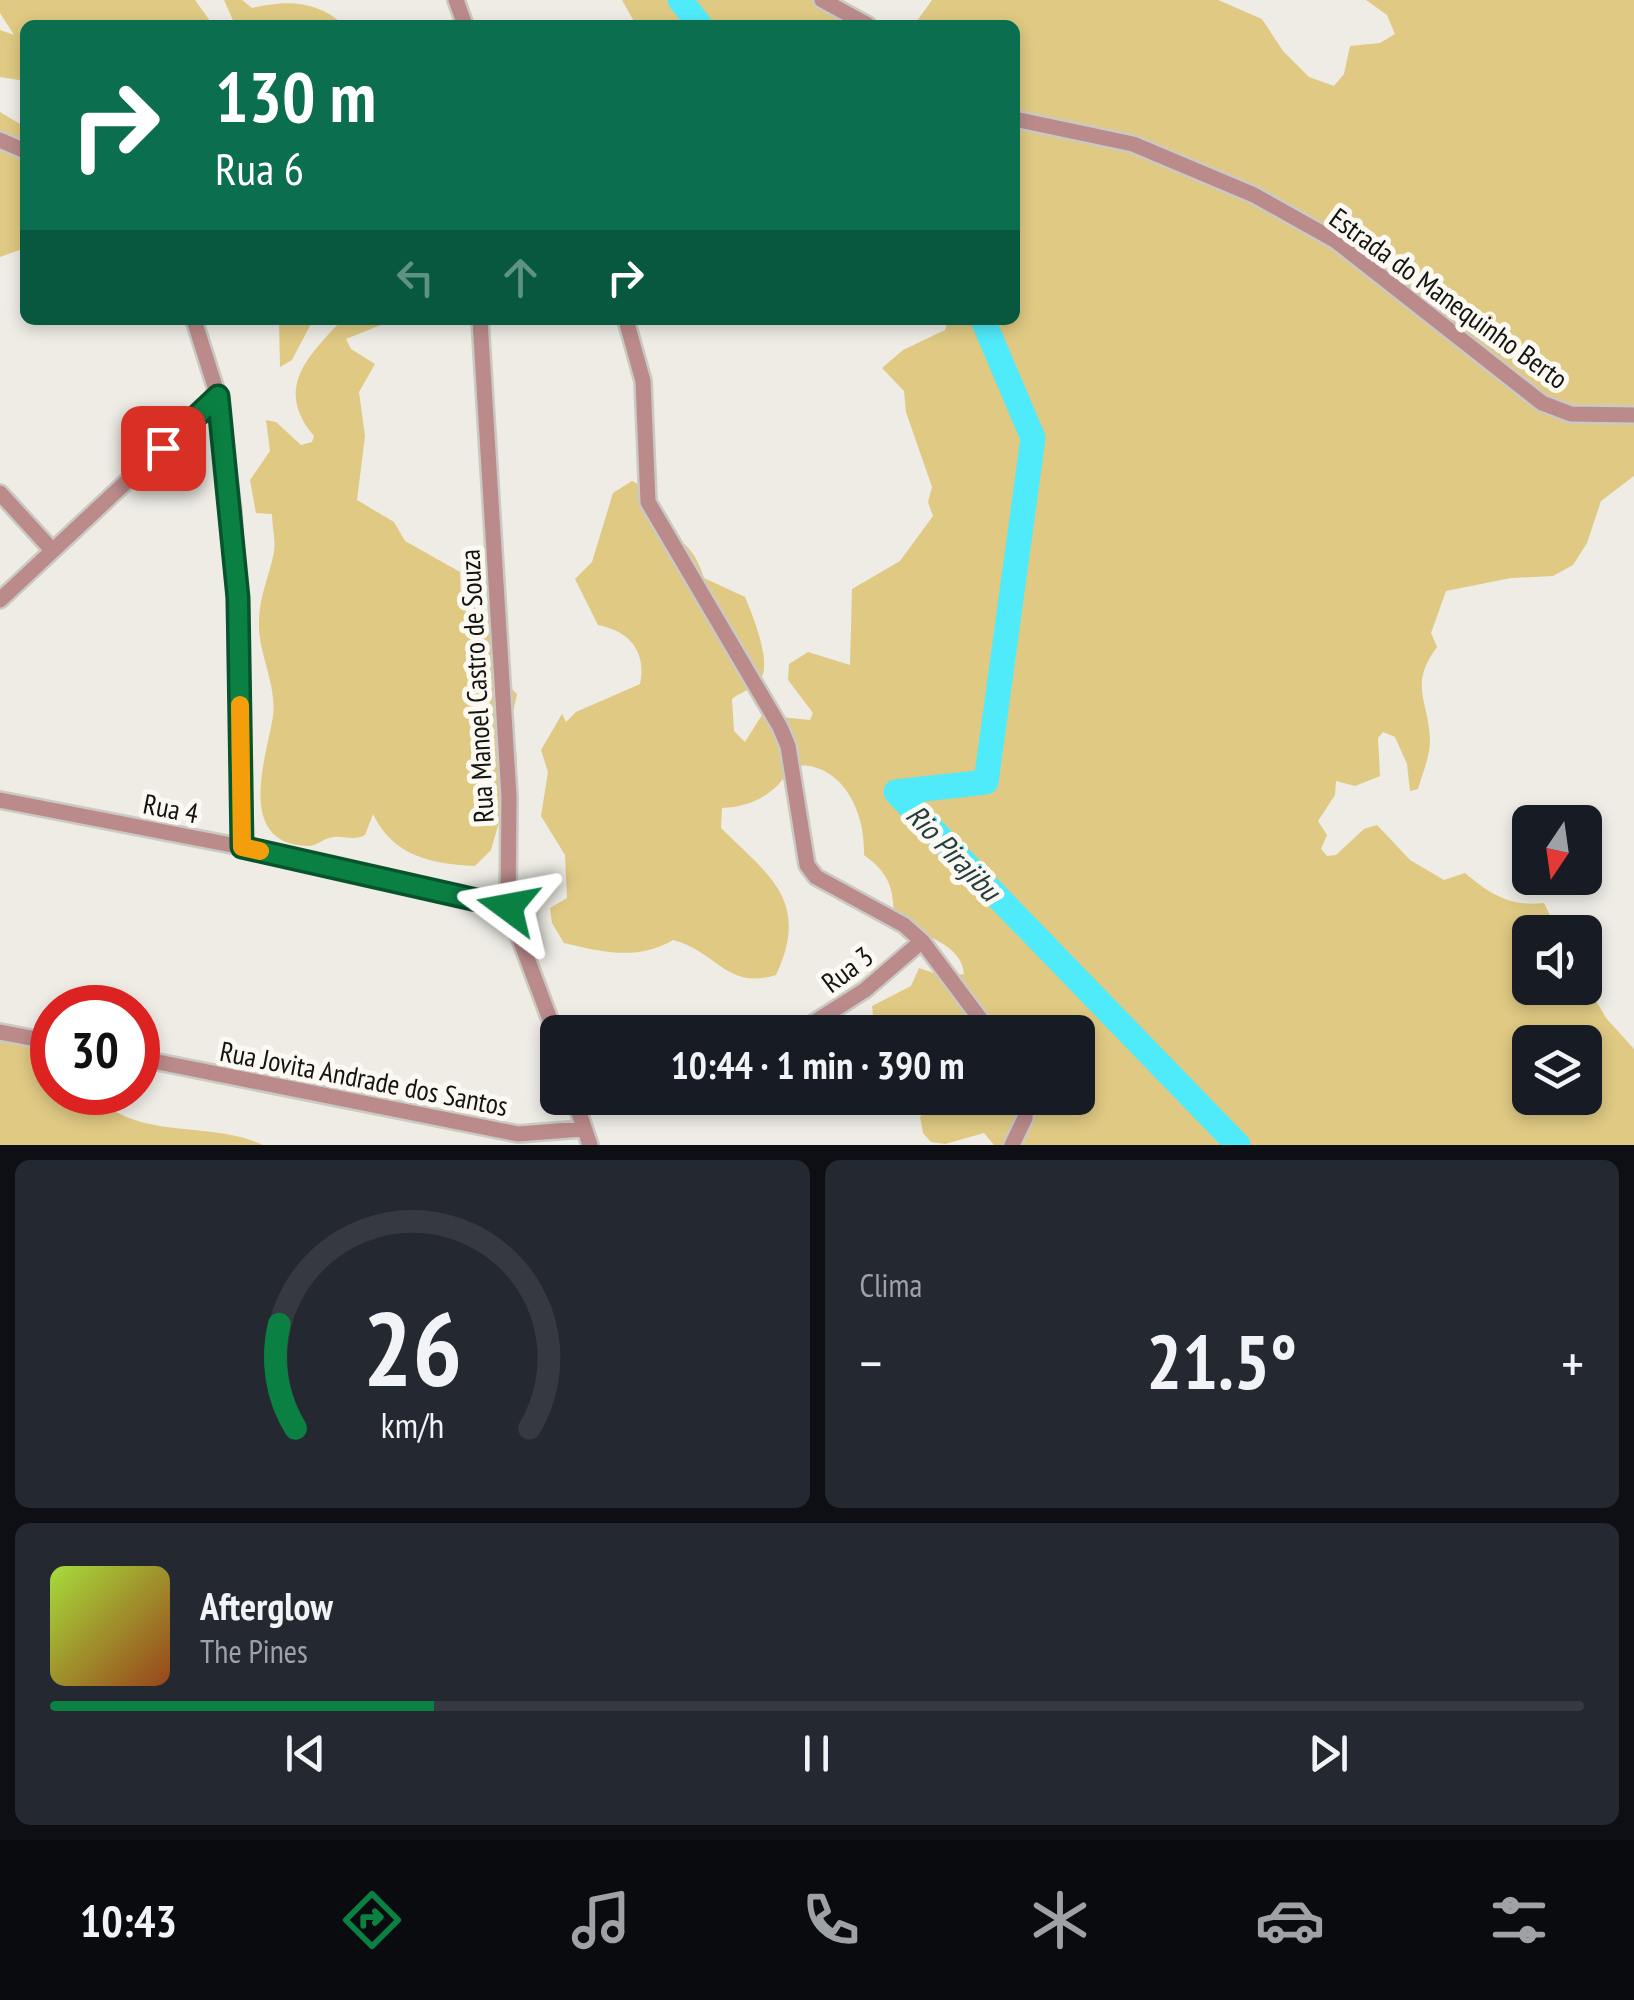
<!DOCTYPE html>
<html lang="pt">
<meta charset="utf-8">
<style>
:root{--surface:#171b24;--page:#242831;--text:#f1f3f6;--muted:#9ea1a6;--line:#363941;--accent:#0b8043}
body{margin:0;font-family:"PT Sans Narrow",sans-serif;background:var(--page);color:var(--text);height:100vh;display:flex;flex-direction:column;font-size:38px;white-space:nowrap}
*{box-sizing:border-box;margin:0}
p{font-size:32px;color:var(--muted)}
.icon{flex:none;width:55px;height:55px;fill:none;stroke:currentColor;stroke-width:2;stroke-linecap:round;stroke-linejoin:round}
.map{position:relative;height:1145px;overflow:hidden}
.details{display:flex;flex-direction:column;gap:15px;padding:15px;background:#0d0f14;flex:1}
.details>*{flex:none}
.top-card{position:absolute;left:20px;top:20px;width:1000px;height:305px;border-radius:15px;box-shadow:0 5px 15px #0003;background:#0b6e4f;color:#fff;overflow:hidden}
.needle{width:65px;rotate:193deg}
.buttons{position:absolute;left:1512px;top:805px;display:grid;gap:20px}
.buttons a{display:grid;place-items:center;width:90px;height:90px;border-radius:15px;background:var(--surface);box-shadow:0 5px 15px #0003;font-size:50px}
.speed{position:absolute;left:30px;top:985px;display:flex;gap:20px;font-size:50px;font-weight:700;text-align:center}
.speed>*{display:grid;place-content:center;width:130px;height:130px;border-radius:50%;background:var(--surface);box-shadow:0 5px 15px #0003;line-height:1}
.speed .limit{border:15px solid #d22;background:#fff;color:#111}
.pin{position:absolute;display:grid;place-items:center;width:85px;height:85px;color:#fff;margin:-42px;border-radius:20px;box-shadow:0 5px 15px #0006}
.me{position:absolute;width:110px;margin:-55px;rotate:283deg;stroke-linejoin:round;filter:drop-shadow(0 0 8px #0008)}
.turn{display:flex;align-items:center;gap:35px;height:210px;padding:0 30px;font-size:45px}
.turn .icon{width:130px;height:130px;stroke-width:2.5}
.turn b{display:block;font-size:70px;line-height:85px}
.lanes{display:flex;align-items:center;height:95px;padding:0 30px;background:#0003;justify-content:center;gap:50px;direction:ltr}
.lanes .off{opacity:.35}
.big{font-size:75px;font-weight:600;line-height:1.1}
.details .tile{flex:1;display:flex;flex-direction:column;justify-content:center;gap:15px;min-width:0;padding:0 35px;border-radius:15px;background:var(--page)}
.details .dial{align-items:center;gap:0}
.dial svg{height:260px;overflow:visible;fill:none;stroke:var(--line);stroke-width:7;stroke-linecap:round;text-anchor:middle}
.dial text{fill:var(--text);stroke:none}
.song{display:flex;align-items:center;gap:30px}
.cover{width:120px;height:120px;border-radius:15px;background:linear-gradient(135deg,hsl(80 70% 55%),hsl(20 70% 35%))}
.played{height:10px;border-radius:5px;background:linear-gradient(90deg,var(--accent) 25%,var(--line) 25%)}
.keys{display:flex;justify-content:space-around;direction:ltr}
.heat{display:flex;justify-content:space-between;align-items:center;font-size:55px;direction:ltr}
.details .tiles{flex:1;display:grid;gap:15px;grid-template-columns:1fr 1fr}
.tile:last-child{grid-column:span 2}
.trip{position:absolute;left:540px;top:1015px;width:555px;height:100px;border-radius:15px;background:var(--surface);box-shadow:0 5px 15px #0003;font-weight:600;line-height:100px;text-align:center}
.tab-bar{display:flex;height:160px;justify-content:space-around;align-items:center;background:#090b0e;color:var(--muted)}
.tab-bar .icon{width:70px;height:70px}
.tab-bar .current{color:var(--accent)}
.tab-bar b{font-size:45px;color:var(--text)}
.map>svg:first-child{display:block}
.green{fill:#dfc983;fill-rule:evenodd}
.lines{fill:none;stroke-linecap:round;stroke-linejoin:round}
.river{stroke:#50ebfb;stroke-width:25}
.street-casing{stroke:#cbc9c3;stroke-width:20}
.street{stroke:#ba8b8a;stroke-width:15}
.route-casing{stroke:#07532c;stroke-width:25}
.route{stroke:#0b8043;stroke-width:18}
.slow{stroke:#f59e0b;stroke-width:18}
.labels{text-anchor:middle;dominant-baseline:central;stroke-width:10;stroke-linejoin:round;paint-order:stroke}
.street-label{font-size:28px;fill:#131310;stroke:#fcf9f3}
.water-label{font-size:30px;font-style:italic;fill:#243d40;stroke:#fcf9f3}
</style>
<div class="map">
<svg width="1634" height="1145" viewBox="0 0 1634 1145">
<rect width="100%" height="100%" fill="#eeece5"/>
<path class="green" d="M 0,0 L 195,0 L 213,25 L 25,25 L 25,81 L 0,77 L 0,30 L 14,35 L 0,13 Z
M 224,0 L 242,0 L 252,8 C 287,0 316,0 344,25 L 235,25 Z
M 622,0 L 823,0 L 858,25 L 636,25 Z
M 932,0 L 1218,0 L 1262,19 L 1283,51 L 1309,77 L 1334,86 L 1344,74 L 1350,46 L 1380,43 L 1395,34 L 1387,15 L 1366,0 L 1634,0 L 1634,476 L 1601,501 L 1587,543 L 1573,565 L 1553,576 L 1511,578 L 1446,591 L 1431,633 L 1437,647 C 1408,686 1429,700 1430,741 C 1430,756 1422,775 1418,789 L 1410,791 L 1407,764 L 1395,737 L 1383,732 L 1378,738 L 1380,776 L 1355,786 L 1336,781 L 1335,795 L 1318,821 L 1327,835 L 1321,849 L 1327,856 L 1336,855 L 1364,829 L 1377,825 L 1410,860 L 1444,880 L 1465,873 C 1490,894 1510,907 1544,903 L 1558,932 L 1530,932 L 1530,988 L 1585,988 L 1585,982 L 1606,1018 L 1634,1049 L 1634,1145 L 994,1145 L 984,1133 L 945,1144 L 931,1142 L 923,1133 L 920,1117 L 934,1098 L 1078,1098 L 1078,1032 L 939,1032 L 933,1025 L 873,1015 L 872,1006 L 911,986 L 919,968 L 945,977 L 964,974 C 962,943 918,932 894,925 C 894,892 892,875 864,855 C 866,810 840,759 791,766 C 778,793 752,807 722,808 L 721,828 C 768,875 811,900 776,975 C 726,990 718,952 673,940 C 638,961 601,952 564,943 L 552,923 L 550,908 L 567,898 L 565,855 L 541,816 L 548,772 L 541,750 L 562,714 L 566,722 L 576,712 L 640,684 C 647,651 629,631 598,625 L 575,579 L 592,562 L 613,493 L 632,481 L 651,490 L 662,530 C 686,541 696,553 704,578 L 745,597 C 752,614 774,665 759,682 C 753,689 740,692 732,699 L 734,731 L 745,742 L 762,715 L 810,720 L 813,713 L 788,680 L 789,664 L 808,652 L 850,665 L 852,589 L 900,561 L 933,516 L 928,502 L 932,487 L 906,412 L 904,391 L 882,368 L 903,350 L 945,330 L 948,320 L 1015,320 L 1015,25 L 914,25 ZM 1530,1042 L 1585,1042 L 1585,1098 L 1530,1098 Z
M 0,112 L 25,127 L 25,248 L 0,257 Z
M 279,320 L 313,320 L 292,360 L 280,367 Z
M 342,320 L 393,320 L 346,339 L 351,349 L 375,364 L 359,392 L 365,436 L 357,500 L 394,522 L 405,541 L 460,572 L 461,598 L 494,621 L 501,678 L 517,694 L 512,717 L 517,760 L 491,850 L 475,866 C 431,864 393,856 373,814 L 365,835 C 352,842 342,834 329,838 C 321,840 317,846 308,846 C 234,844 267,756 273,716 C 277,686 259,654 259,626 C 258,598 269,578 274,552 C 276,540 272,527 272,514 L 256,513 L 250,480 L 270,451 L 266,420 L 276,422 L 301,445 L 312,442 L 314,436 C 274,389 307,357 342,320 Z
M 0,1040 C 38,1049 52,1050 52,1092 C 102,1092 94,1105 132,1119 C 174,1134 223,1126 263,1145 L 0,1145 Z"/>
<g class="lines">
<path class="river" d="M 680,0 L 700,25
M 983,320 L 1033,438 L 986,782 L 896,792 L 1238,1145"/>
<g class="street-casing">
<path id="street" d="M 456,0 L 465,25
M 822,0 L 868,25
M 1015,119 L 1133,144 L 1254,195 L 1336,241 L 1542,403 L 1571,414 L 1634,415
M 0,140 L 25,151
M 194,320 L 218,396 L 233,512 L 242,847
M 480,320 L 509,797 L 508,907 L 558,1041
M 626,320 L 643,381 L 648,502 L 780,727 L 788,746 L 807,865 L 816,877 L 904,925 L 922,941 L 990,1032
M 0,493 L 52,550
M 0,600 L 218,396
M 0,800 L 242,847 L 508,907
M 0,1032 L 52,1042
M 799,1032 L 865,990 L 922,941
M 138,1058 L 518,1134 L 582,1129
M 574,1098 L 590,1145
M 1012,1145 L 1025,1118 L 1026,1098"/>
</g>
<use href="#street" class="street"/>
</g>
<g class="lines">
<g class="route-casing">
<path id="route" d="M 163,448 L 218,396 L 238,598 L 242,847 L 508,907"/>
</g>
<use href="#route" class="route"/>
<path class="slow" d="M 240,705 L 242,847 L 260,851"/>
</g>
<g class="labels">
<g class="street-label">
<text transform="translate(1449 298) rotate(36)">Estrada do Manequinho Berto</text>
<text transform="translate(476 686) rotate(-93)">Rua Manoel Castro de Souza</text>
<text transform="translate(171 808) rotate(11)">Rua 4</text>
<text transform="translate(847 969) rotate(-37)">Rua 3</text>
<text transform="translate(364 1078) rotate(11)">Rua Jovita Andrade dos Santos</text>
</g>
<g class="water-label">
<text transform="translate(954 852) rotate(46)">Rio Pirajibu</text>
</g>
</g>
</svg>
<div class="buttons">
<a><svg class="needle" viewBox="-14 -14 28 28"><path d="M0-13l5 13h-10z" fill="#e53935"/><path d="M0 13l5-13h-10z" fill="#9ea1a6"/></svg></a>
<a><svg class="icon" aria-label="sound" viewBox="0 0 24 24"><path d="M4 9h4l5-4v14l-5-4H4zM17 9q2 3 0 6"/></svg></a>
<a><svg class="icon" aria-label="layers" viewBox="0 0 24 24"><path d="M12 4l9 5-9 5-9-5zM3 14l9 5 9-5"/></svg></a>
</div>
<div class="speed"><div class="limit">30</div></div>
<div class="pin" style="left:163px;top:448px;background:#d93025"><svg class="icon" aria-label="arrive" viewBox="0 0 24 24"><path d="M6 21V4h12l-3 4 3 4H6"/></svg></div>
<svg class="me" style="left:508px;top:907px" viewBox="-20 -20 40 40"><path d="M0-17L14 15 0 8-14 15z" fill="#0b8043" stroke="#fff" stroke-width="4"/></svg>
<div class="trip">10:44 · 1 min · 390 m</div>
<div class="top-card">
<div class="turn"><svg class="icon" aria-label="right" viewBox="0 0 24 24"><path d="M7 20v-9h11M14 6l5 5-5 5"/></svg><div><b>130 m</b>Rua 6</div></div>
<div class="lanes"><svg class="icon off" aria-label="left" viewBox="0 0 24 24"><path d="M17 20v-9H6M10 6l-5 5 5 5"/></svg><svg class="icon off" aria-label="ahead" viewBox="0 0 24 24"><path d="M12 20V5M6 11l6-6 6 6"/></svg><svg class="icon" aria-label="right" viewBox="0 0 24 24"><path d="M7 20v-9h11M14 6l5 5-5 5"/></svg></div>
</div>
</div>
<section class="details">
<div class="tiles">
<div class="tile dial"><svg viewBox="0 0 100 80">
<path d="M14 69A42 42 0 1 1 86 69"/>
<path d="M14 69A42 42 0 0 1 9 37" stroke="#0b8043"/>
<text x="50" y="56" font-size="32" font-weight="700">26</text>
<text x="50" y="72" font-size="11">km/h</text>
</svg></div>
<div class="tile"><p>Clima</p>
<div class="heat"><a>−</a><b class="big">21.5°</b><a>+</a></div>
</div>
<div class="tile">
<div class="song"><i class="cover"></i><div><b>Afterglow</b><p>The Pines</p></div></div>
<div class="played"></div>
<div class="keys"><svg class="icon" aria-label="previous" viewBox="0 0 24 24"><path d="M18 5L8 12l10 7zM5 5v14"/></svg><svg class="icon" aria-label="pause" viewBox="0 0 24 24"><path d="M8 5v14M16 5v14"/></svg><svg class="icon" aria-label="next" viewBox="0 0 24 24"><path d="M6 5l10 7-10 7zM19 5v14"/></svg></div>
</div>
</div>
</section>
<nav class="tab-bar">
<b>10:43</b>
<svg class="icon current" aria-label="directions" viewBox="0 0 24 24"><path d="M12 3l9 9-9 9-9-9zM9 14v-3h6M13 9l2 2-2 2"/></svg>
<svg class="icon" aria-label="music" viewBox="0 0 24 24"><path d="M9 18V5l10-2v13"/><circle cx="6" cy="18" r="3"/><circle cx="16" cy="16" r="3"/></svg>
<svg class="icon" aria-label="phone" viewBox="0 0 24 24"><path d="M5 4h4l2 5-3 2q2 4 5 5l2-3 5 2v4C11 20 4 13 5 4z"/></svg>
<svg class="icon" aria-label="climate" viewBox="0 0 24 24"><path d="M12 3v18M4 7l16 10M4 17L20 7"/></svg>
<svg class="icon" aria-label="car" viewBox="0 0 24 24"><path d="M5 17H2v-5l4-1 3-4h7l3 4 3 1v5h-3M9 17h6M6 11h13"/><circle cx="7" cy="17" r="2"/><circle cx="17" cy="17" r="2"/></svg>
<svg class="icon" aria-label="filters" viewBox="0 0 24 24"><path d="M4 7h16M4 17h16"/><circle cx="9" cy="7" r="2"/><circle cx="15" cy="17" r="2"/></svg>
</nav>
